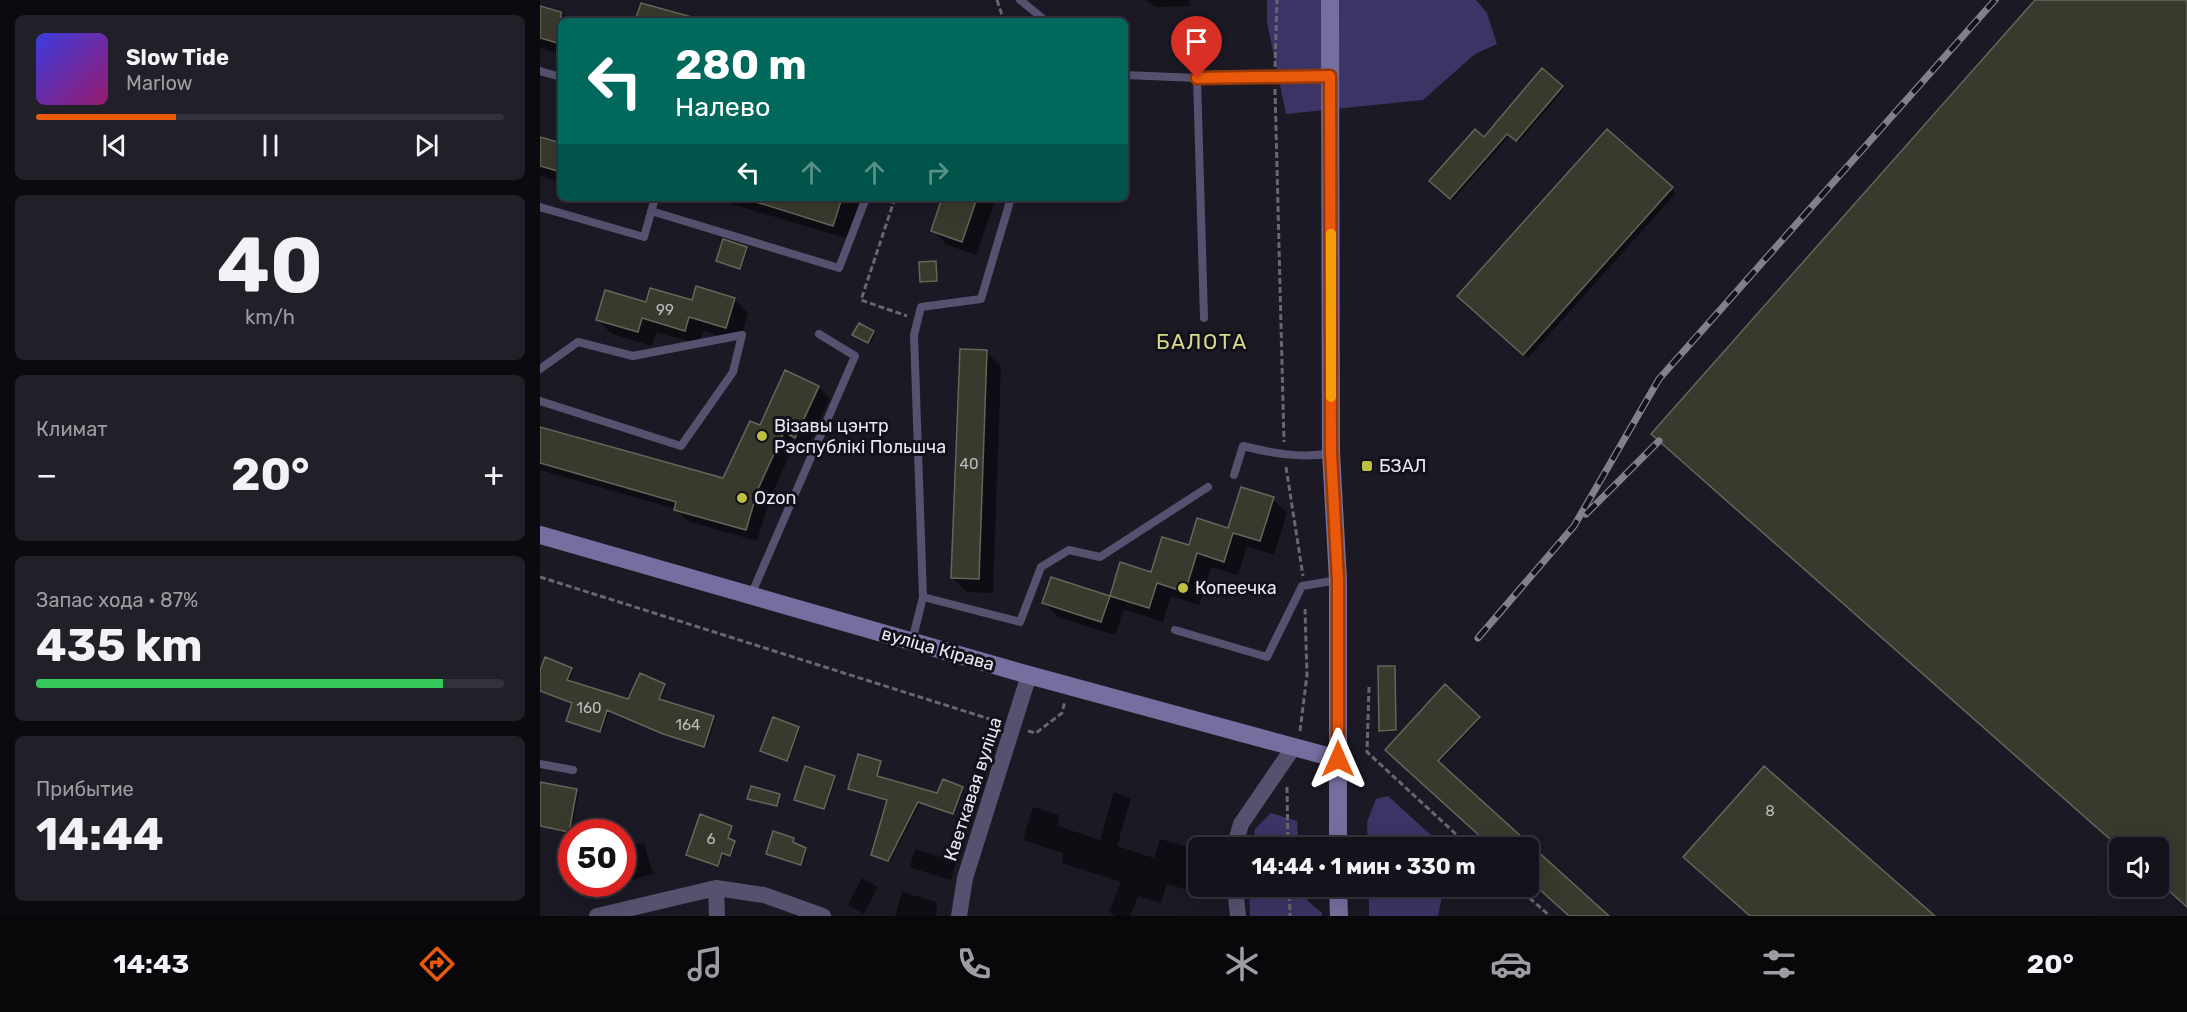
<!DOCTYPE html>
<html lang="ru">
<meta charset="utf-8">
<style>
:root{--surface:#14131b;--page:#212028;--text:#f1f3f6;--muted:#9d9ea3;--line:#33323a;--accent:#ea580c}
body{margin:0;font-family:Rubik,sans-serif;background:var(--page);color:var(--text);height:100vh;display:flex;flex-direction:column;font-size:22px;white-space:nowrap}
*{box-sizing:border-box;margin:0}
p{font-size:20px;color:var(--muted)}
.icon{flex:none;width:33px;height:33px;fill:none;stroke:currentColor;stroke-width:2;stroke-linecap:round;stroke-linejoin:round}
.map{position:relative;flex:1;overflow:hidden}
.details{display:flex;flex-direction:column;gap:15px;padding:15px;background:#0b0a0f;width:540px}
.details>*{flex:none}
.top-card{position:absolute;left:18px;top:18px;width:570px;height:183px;border-radius:9px;box-shadow:0 6px 24px #0002,0 0 0 2px var(--line);background:#00695c;color:#fff;overflow:hidden}
.tools{position:absolute;left:1569px;top:837px;display:grid;gap:12px}
.tools a{display:grid;place-items:center;width:60px;height:60px;border-radius:9px;background:var(--surface);box-shadow:0 6px 24px #0002,0 0 0 2px var(--line);font-size:30px}
.speed{position:absolute;left:18px;top:819px;display:flex;gap:12px;font-size:30px;font-weight:700;text-align:center}
.speed>*{display:grid;place-content:center;width:78px;height:78px;border-radius:50%;background:var(--surface);box-shadow:0 6px 24px #0002,0 0 0 2px var(--line);line-height:1}
.speed .limit{border:9px solid #d22;background:#fff;color:#111}
.pin{position:absolute;display:grid;place-items:center;width:51px;height:51px;color:#fff;margin:-62px -26px;border-radius:50% 50% 50% 0;rotate:-45deg;box-shadow:0 0 6px #0007}
.pin .icon{rotate:45deg}
.me{position:absolute;width:66px;margin:-33px;rotate:0deg;stroke-linejoin:round;filter:drop-shadow(0 0 4px #0008)}
.turn{display:flex;align-items:center;gap:21px;height:126px;padding:0 18px;font-size:27px}
.turn .icon{width:78px;height:78px;stroke-width:2.5}
.turn b{display:block;font-size:42px;line-height:51px}
.lanes{display:flex;align-items:center;height:57px;padding:0 18px;background:#0003;justify-content:center;gap:30px;direction:ltr}
.lanes .off{opacity:.35}
.big{font-size:45px;font-weight:700;line-height:1.1}
.details .widget{flex:1;display:flex;flex-direction:column;justify-content:center;gap:9px;min-width:0;padding:0 21px;border-radius:9px;background:var(--page)}
.details .dial{align-items:center;gap:0}
.dial b{font-size:78px;line-height:1}
.song{display:flex;align-items:center;gap:18px}
.cover{width:72px;height:72px;border-radius:9px;background:linear-gradient(135deg,hsl(240 70% 55%),hsl(320 70% 35%))}
.played{height:6px;border-radius:3px;background:linear-gradient(90deg,var(--accent) 30%,var(--line) 30%)}
.keys{display:flex;justify-content:space-around;direction:ltr}
.heat{display:flex;justify-content:space-between;align-items:center;font-size:33px;direction:ltr}
.charge{height:9px;border-radius:4px;background:linear-gradient(90deg,#34c759 87%,var(--line) 0)}
.trip{position:absolute;left:648px;top:837px;width:351px;height:60px;border-radius:9px;background:var(--surface);box-shadow:0 6px 24px #0002,0 0 0 2px var(--line);font-weight:700;line-height:60px;text-align:center}
.tabs{display:flex;height:96px;justify-content:space-around;align-items:center;background:#08080b;color:var(--muted)}
.tabs .icon{width:42px;height:42px}
.tabs .current{color:var(--accent)}
.tabs b{font-size:27px;color:var(--text)}
main{display:flex;flex:1;min-height:0}
.map>svg:first-child{display:block}
.green{fill:#3c3464}
.shadow{fill:#0007;fill-rule:evenodd}
.building{fill:#39392d;stroke:#656659;stroke-width:1.5}
.lines{fill:none;stroke-linecap:round;stroke-linejoin:round}
.path{stroke:#686670;stroke-width:3;stroke-dasharray:6 3;stroke-linecap:butt}
.lane{stroke:#55516f;stroke-width:8}
.street{stroke:#55516f;stroke-width:16}
.secondary{stroke:#756f9f;stroke-width:18}
.rail-casing{stroke:#82808a;stroke-width:7}
.rail{stroke:#12101b;stroke-width:4.5;stroke-dasharray:14;stroke-linecap:butt}
.route-casing{stroke:#983908;stroke-width:15}
.route{stroke:#ea580c;stroke-width:10}
.slow{stroke:#f59e0b;stroke-width:10}
.poi-dot{fill:#bebf42;stroke:#12101b;stroke-width:2}
.labels{text-anchor:middle;dominant-baseline:central;stroke-width:6;stroke-linejoin:round;paint-order:stroke}
.number-label{font-size:15px;fill:#bdbcbf}
.poi-label{font-size:18px;fill:#e9e8f0;stroke:#12101b;text-anchor:start}
.street-label{font-size:18px;fill:#e9e8f0;stroke:#12101b}
.quarter-label{font-size:21px;letter-spacing:1.5px;fill:#d7d98a;stroke:#12101b}
</style>
<main>
<section class="details">
<div class="widget">
<div class="song"><i class="cover"></i><div><b>Slow Tide</b><p>Marlow</p></div></div>
<div class="played"></div>
<div class="keys"><svg class="icon" aria-label="previous" viewBox="0 0 24 24"><path d="M18 5L8 12l10 7zM5 5v14"/></svg><svg class="icon" aria-label="pause" viewBox="0 0 24 24"><path d="M8 5v14M16 5v14"/></svg><svg class="icon" aria-label="next" viewBox="0 0 24 24"><path d="M6 5l10 7-10 7zM19 5v14"/></svg></div>
</div>
<div class="widget dial"><b>40</b><p>km/h</p></div>
<div class="widget"><p>Климат</p>
<div class="heat"><a>−</a><b class="big">20°</b><a>+</a></div>
</div>
<div class="widget"><p>Запас хода · 87%</p><b class="big">435 km</b><div class="charge"></div></div>
<div class="widget"><p>Прибытие</p><b class="big">14:44</b></div>
</section>
<div class="map">
<svg width="1647" height="916" viewBox="0 0 1647 916">
<rect width="100%" height="100%" fill="#1b1924"/>
<path class="green" d="M 727,0 L 936,0 L 947,13 L 957,44 L 935,54 L 883,100 L 746,114 L 727,22 Z
M 848,796 L 904,847 L 828,847 L 827,822 L 836,799 Z
M 731,813 L 757,821 L 759,847 L 712,847 L 715,829 Z
M 709,887 L 765,887 L 768,901 L 782,913 L 782,916 L 710,916 Z
M 829,887 L 829,886 L 904,887 L 898,916 L 829,916 Z"/>
<path class="shadow" d="M 607,0 L 649,0 L 650,6 L 615,7 Z
M 0,8 L 46,21 L 21,21 L 21,54 L 0,48 Z
M 1003,70 L 1024,89 L 979,142 L 970,135 L 913,200 L 891,181 L 944,139 Z
M 1067,131 L 1136,193 L 988,358 L 924,301 Z
M 0,138 L 21,144 L 21,182 L 0,176 Z
M 172,198 L 319,198 L 320,199 L 308,239 Z
M 404,198 L 456,198 L 436,255 L 407,245 L 392,230 Z
M 206,248 L 208,250 L 201,270 L 177,261 Z
M 396,263 L 398,282 L 383,283 L 381,281 Z
M 194,299 L 208,313 L 200,342 L 163,331 L 159,344 L 116,332 L 112,346 L 72,334 L 57,320 L 107,304 Z
M 319,325 L 335,334 L 330,344 L 316,336 Z
M 446,352 L 461,366 L 453,593 L 427,592 L 413,578 Z
M 278,387 L 290,398 L 267,448 L 255,443 L 229,501 L 217,541 L 147,521 L 136,509 L 0,470 L 0,429 L 184,480 L 221,427 ZM 276,390 L 279,390 L 253,445 L 251,444 Z
M 733,499 L 747,513 L 734,555 L 707,546 L 698,575 L 671,567 L 659,605 L 631,596 L 623,622 L 584,609 L 575,635 L 518,617 L 504,603 L 512,579 L 571,598 L 581,564 L 612,574 L 650,547 L 689,529 Z
M 855,667 L 857,732 L 842,732 L 840,730 Z
M 31,669 L 33,671 L 29,682 L 89,701 L 124,685 L 126,687 L 120,701 L 175,720 L 166,748 L 126,736 L 69,710 L 62,733 L 30,723 L 28,721 L 33,704 L 0,692 L 0,675 Z
M 905,686 L 940,720 L 898,764 L 1067,916 L 1031,916 L 988,848 L 847,750 Z
M 258,728 L 260,730 L 248,761 L 224,752 Z
M 341,762 L 338,778 L 398,795 L 422,788 L 424,790 L 415,814 L 380,803 L 350,862 L 333,855 L 348,800 L 310,788 Z
M 294,777 L 296,779 L 285,810 L 256,800 Z
M 0,788 L 39,792 L 30,833 L 0,827 Z
M 574,792 L 591,798 L 577,846 L 614,858 L 620,839 L 658,850 L 658,881 L 655,892 L 627,884 L 621,903 L 598,896 L 590,916 L 576,916 L 569,912 L 581,882 L 522,863 L 523,853 L 483,840 L 493,807 L 519,815 L 518,826 L 560,840 Z
M 240,795 L 239,807 L 209,798 Z
M 193,828 L 189,840 L 196,844 L 192,856 L 184,854 L 180,867 L 148,855 L 187,846 Z
M 234,833 L 254,839 L 254,844 L 267,852 L 263,866 L 228,854 Z
M 104,843 L 113,874 L 84,882 L 82,848 Z
M 375,849 L 415,861 L 416,863 L 411,880 L 372,868 L 370,866 Z
M 322,878 L 338,887 L 324,914 L 308,905 Z
M 362,892 L 397,902 L 396,916 L 355,916 Z"/>
<path class="building" d="M 1495,0 L 1647,0 L 1647,907 L 1618,881 L 1618,848 L 1580,848 L 1111,434 Z
M 101,3 L 152,17 L 152,21 L 95,21 Z
M 0,6 L 21,12 L 21,44 L 0,38 Z
M 1002,68 L 1023,86 L 976,141 L 967,134 L 910,199 L 889,181 L 935,129 L 944,137 Z
M 1067,129 L 1133,187 L 983,355 L 917,296 Z
M 0,137 L 21,143 L 21,172 L 0,166 Z
M 213,198 L 302,198 L 293,226 L 213,201 Z
M 402,198 L 437,198 L 422,242 L 391,231 Z
M 183,239 L 207,247 L 200,269 L 176,261 Z
M 396,261 L 397,281 L 380,282 L 379,262 Z
M 156,286 L 195,298 L 186,328 L 149,317 L 145,331 L 102,318 L 98,332 L 56,320 L 65,290 L 106,302 L 110,288 L 152,300 Z
M 319,323 L 334,331 L 328,343 L 312,335 Z
M 420,349 L 447,350 L 439,579 L 411,578 Z
M 245,370 L 279,386 L 255,438 L 244,432 L 218,489 L 206,530 L 134,510 L 136,502 L 0,463 L 0,427 L 183,478 L 210,421 L 220,425 Z
M 701,487 L 734,497 L 720,541 L 693,533 L 684,562 L 657,553 L 645,592 L 617,583 L 609,608 L 570,596 L 580,562 L 611,572 L 622,537 L 649,545 L 657,518 L 688,528 Z
M 511,577 L 570,596 L 561,622 L 502,603 Z
M 5,657 L 32,668 L 27,680 L 88,699 L 100,673 L 125,684 L 119,699 L 174,716 L 164,747 L 123,734 L 67,710 L 60,732 L 26,721 L 32,703 L 0,691 L 0,670 Z
M 838,666 L 855,666 L 856,730 L 839,731 Z
M 905,684 L 940,717 L 898,761 L 1069,916 L 1029,916 L 988,879 L 988,848 L 953,848 L 845,750 Z
M 233,717 L 259,727 L 247,761 L 220,751 Z
M 318,754 L 341,761 L 337,776 L 397,793 L 403,779 L 423,787 L 413,814 L 378,802 L 348,861 L 331,855 L 347,800 L 308,789 Z
M 265,766 L 295,776 L 284,809 L 254,800 Z
M 1224,766 L 1395,916 L 1210,916 L 1143,857 Z
M 0,782 L 37,789 L 29,832 L 0,826 Z
M 211,786 L 240,794 L 237,806 L 207,799 Z
M 160,814 L 192,826 L 188,838 L 195,841 L 190,856 L 182,853 L 178,866 L 146,855 Z
M 233,831 L 254,838 L 253,842 L 266,848 L 261,865 L 226,854 Z"/>
<g class="lines">
<path class="path" d="M 457,0 L 464,21
M 735,67 L 737,0
M 735,89 L 744,442
M 355,198 L 321,300 L 367,316
M 746,467 L 763,576
M 0,577 L 459,722
M 829,687 L 827,752 L 931,848
M 488,731 L 496,733 L 522,713 L 525,701
M 760,731 L 767,675 L 765,609
M 747,787 L 748,848
M 749,886 L 750,916
M 976,886 L 1010,916"/>
<path class="lane" d="M 480,0 L 506,21
M 0,71 L 21,77
M 585,75 L 657,78 L 790,76
M 657,78 L 664,318
M 0,207 L 104,237 L 115,198
M 111,211 L 299,268 L 326,198
M 0,369 L 38,342 L 93,356 L 202,335 L 193,372 L 141,446 L 0,401
M 694,475 L 703,446 C 731,453 762,459 791,453
M 211,595 L 315,356 L 279,334
M 383,597 L 480,622 L 501,567 L 529,550 L 560,557 L 668,487
M 635,630 L 727,657 L 762,586 L 798,580
M 372,641 L 383,597 L 374,335 L 381,307 L 441,299 L 471,198
M 0,764 L 33,770"/>
<path class="street" d="M 694,848 L 701,824 L 753,748
M 695,886 L 698,916
M 176,888 L 177,916
M 57,916 L 176,888 L 224,895 L 283,916
M 419,916 L 425,878 L 489,675"/>
<path class="secondary" d="M 790,0 L 791,452 L 798,580 L 798,848
M 0,535 L 489,675 L 798,759
M 798,886 L 799,916"/>
<g class="rail-casing">
<path id="rail" d="M 1046,514 L 1119,441
M 938,638 L 1034,526 L 1119,379 L 1455,0"/>
</g>
<use href="#rail" class="rail"/>
</g>
<g class="lines">
<g class="route-casing">
<path id="route" d="M 657,78 L 790,76 L 791,452 L 798,580 L 798,759"/>
</g>
<use href="#route" class="route"/>
<path class="slow" d="M 791,234 L 791,397"/>
</g>
<g class="poi-dot">
<circle cx="222" cy="436" r="6"/>
<rect x="821" y="460" width="12" height="12" rx="3"/>
<circle cx="202" cy="498" r="6"/>
<circle cx="643" cy="588" r="6"/>
</g>
<g class="labels">
<g class="number-label">
<text x="125" y="310">99</text>
<text x="429" y="464">40</text>
<text x="49" y="708">160</text>
<text x="148" y="725">164</text>
<text x="1230" y="811">8</text>
<text x="171" y="839">6</text>
</g>
<g class="poi-label">
<text x="234" y="426">Візавы цэнтр<tspan x="234" dy="21">Рэспублікі Польшча</tspan></text>
<text x="839" y="466">БЗАЛ</text>
<text x="214" y="498">Ozon</text>
<text x="655" y="588">Копеечка</text>
</g>
<g class="street-label">
<text transform="translate(398 649) rotate(16)">вуліца Кірава</text>
<text transform="translate(433 789) rotate(-72)">Кветкавая вуліца</text>
</g>
<g class="quarter-label">
<text x="662" y="341">БАЛОТА</text>
</g>
</g>
</svg>
<div class="tools">
<a><svg class="icon" aria-label="sound" viewBox="0 0 24 24"><path d="M4 9h4l5-4v14l-5-4H4zM17 9q2 3 0 6"/></svg></a>
</div>
<div class="speed"><div class="limit">50</div></div>
<div class="pin" style="left:657px;top:78px;background:#d93025"><svg class="icon" aria-label="arrive" viewBox="0 0 24 24"><path d="M6 21V4h12l-3 4 3 4H6"/></svg></div>
<svg class="me" style="left:798px;top:759px" viewBox="-20 -20 40 40"><path d="M0-17L14 15 0 8-14 15z" fill="#ea580c" stroke="#fff" stroke-width="4"/></svg>
<div class="trip">14:44 · 1 мин · 330 m</div>
<div class="top-card">
<div class="turn"><svg class="icon" aria-label="left" viewBox="0 0 24 24"><path d="M17 20v-9H6M10 6l-5 5 5 5"/></svg><div><b>280 m</b>Налево</div></div>
<div class="lanes"><svg class="icon" aria-label="left" viewBox="0 0 24 24"><path d="M17 20v-9H6M10 6l-5 5 5 5"/></svg><svg class="icon off" aria-label="ahead" viewBox="0 0 24 24"><path d="M12 20V5M6 11l6-6 6 6"/></svg><svg class="icon off" aria-label="ahead" viewBox="0 0 24 24"><path d="M12 20V5M6 11l6-6 6 6"/></svg><svg class="icon off" aria-label="right" viewBox="0 0 24 24"><path d="M7 20v-9h11M14 6l5 5-5 5"/></svg></div>
</div>
</div>
</main>
<nav class="tabs">
<b>14:43</b>
<svg class="icon current" aria-label="directions" viewBox="0 0 24 24"><path d="M12 3l9 9-9 9-9-9zM9 14v-3h6M13 9l2 2-2 2"/></svg>
<svg class="icon" aria-label="music" viewBox="0 0 24 24"><path d="M9 18V5l10-2v13"/><circle cx="6" cy="18" r="3"/><circle cx="16" cy="16" r="3"/></svg>
<svg class="icon" aria-label="phone" viewBox="0 0 24 24"><path d="M5 4h4l2 5-3 2q2 4 5 5l2-3 5 2v4C11 20 4 13 5 4z"/></svg>
<svg class="icon" aria-label="climate" viewBox="0 0 24 24"><path d="M12 3v18M4 7l16 10M4 17L20 7"/></svg>
<svg class="icon" aria-label="car" viewBox="0 0 24 24"><path d="M5 17H2v-5l4-1 3-4h7l3 4 3 1v5h-3M9 17h6M6 11h13"/><circle cx="7" cy="17" r="2"/><circle cx="17" cy="17" r="2"/></svg>
<svg class="icon" aria-label="filters" viewBox="0 0 24 24"><path d="M4 7h16M4 17h16"/><circle cx="9" cy="7" r="2"/><circle cx="15" cy="17" r="2"/></svg>
<b>20°</b>
</nav>
